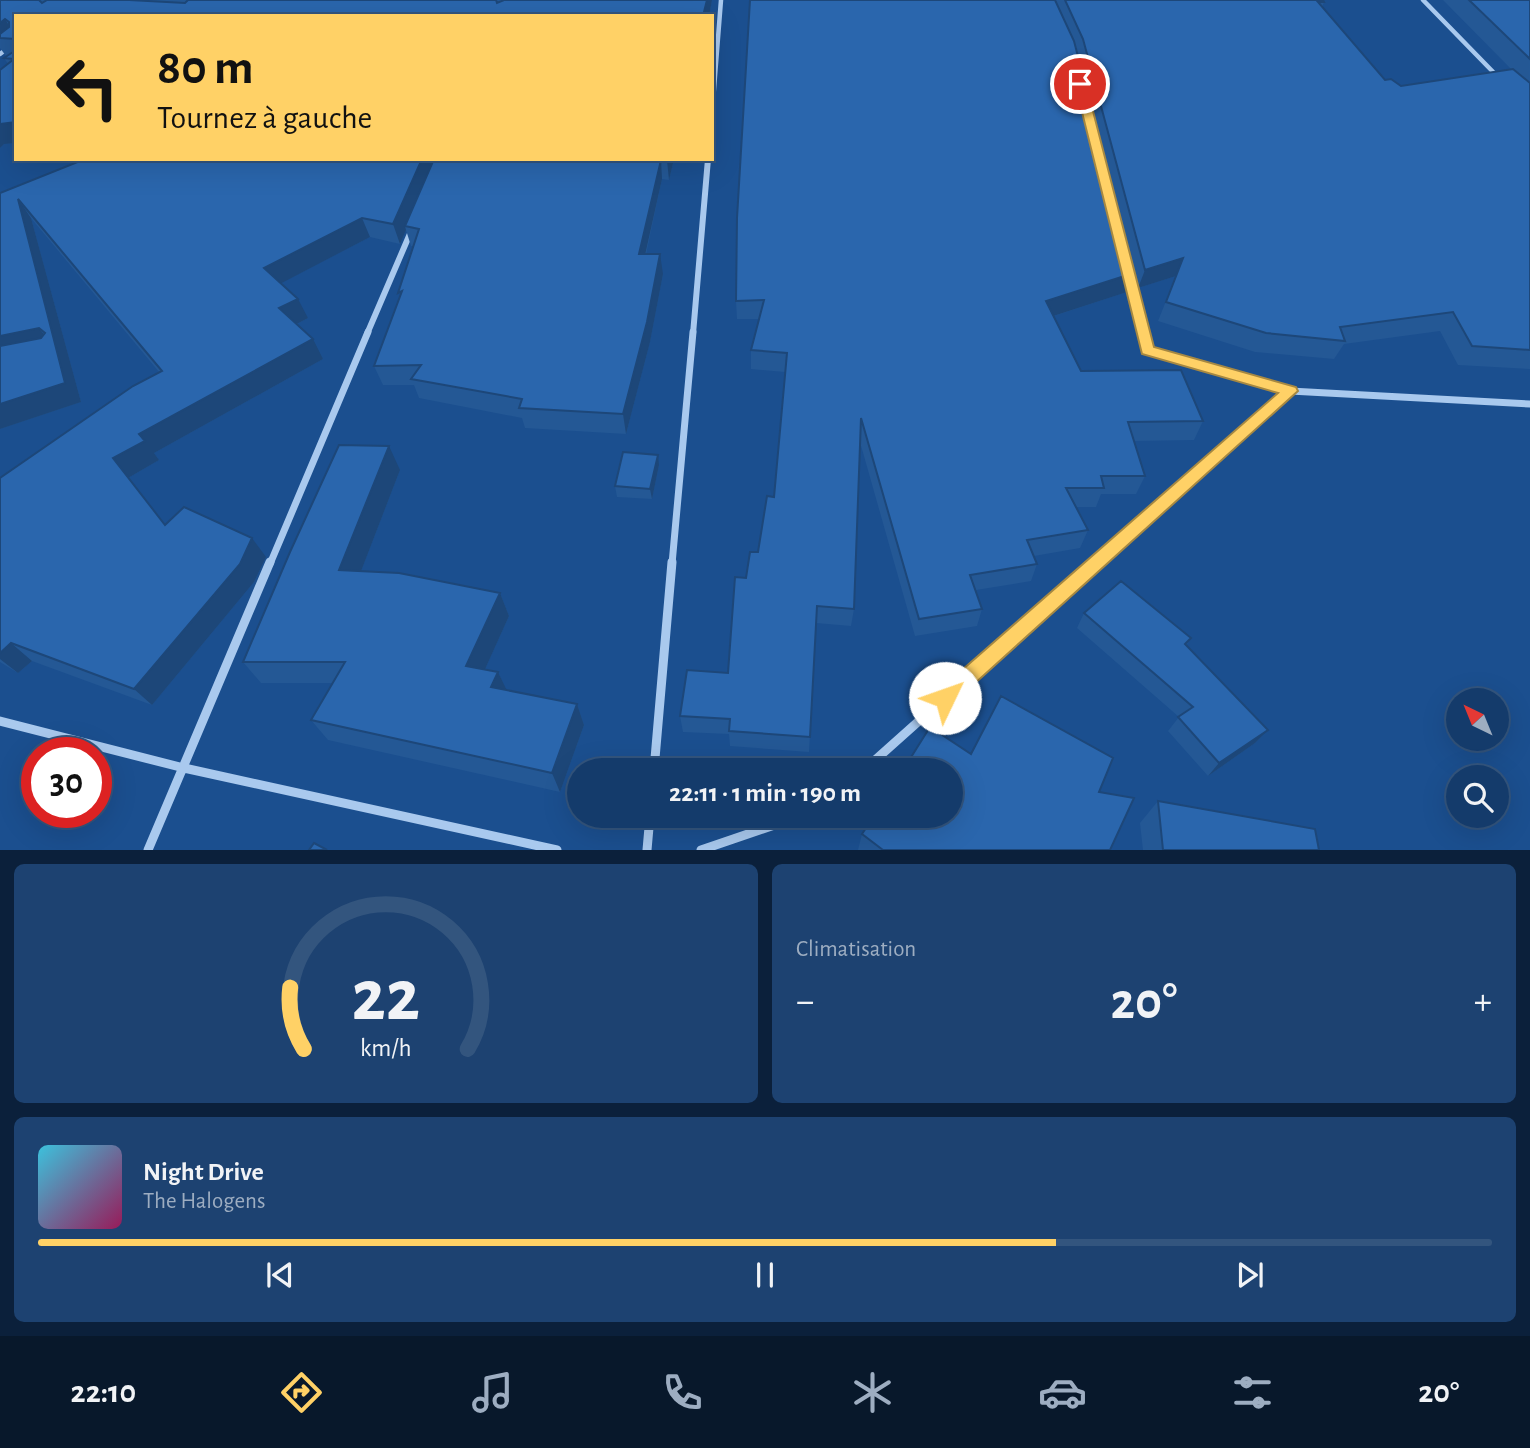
<!DOCTYPE html>
<html lang="fr">
<meta charset="utf-8">
<style>
:root{--surface:#143b6b;--page:#1d4271;--text:#f1f3f6;--muted:#9dadc1;--line:#33557e;--accent:#ffd166}
body{margin:0;font-family:"Alegreya Sans",sans-serif;background:var(--page);color:var(--text);height:100vh;display:flex;flex-direction:column;font-size:26px;white-space:nowrap}
*{box-sizing:border-box;margin:0}
p{font-size:23px;color:var(--muted)}
.icon{flex:none;width:38px;height:38px;fill:none;stroke:currentColor;stroke-width:2;stroke-linecap:round;stroke-linejoin:round}
.map{position:relative;height:850px;overflow:hidden}
.side{display:flex;flex-direction:column;gap:14px;padding:14px;background:#0b203b;flex:1}
.side>*{flex:none}
.hud{position:absolute;left:14px;top:14px;width:700px;height:147px;border-radius:0px;box-shadow:0 7px 28px #0002,0 0 0 2px var(--line);background:#ffd166;color:#111;overflow:hidden}
.needle{width:46px;rotate:317deg}
.tools{position:absolute;left:1446px;top:688px;display:grid;gap:14px}
.tools a{display:grid;place-items:center;width:63px;height:63px;border-radius:50%;background:var(--surface);box-shadow:0 7px 28px #0002,0 0 0 2px var(--line);font-size:35px}
.speed{position:absolute;left:21px;top:737px;display:flex;gap:14px;font-size:35px;font-weight:700;text-align:center}
.speed>*{display:grid;place-content:center;width:91px;height:91px;border-radius:50%;background:var(--surface);box-shadow:0 7px 28px #0002,0 0 0 2px var(--line);line-height:1}
.speed .limit{border:10px solid #d22;background:#fff;color:#111}
.pin{position:absolute;display:grid;place-items:center;width:60px;height:60px;color:#fff;margin:-30px;border:4px solid #fff;border-radius:50%;box-shadow:0 2px 7px #0007}
.me{position:absolute;width:77px;margin:-38px;rotate:48deg;stroke-linejoin:round;filter:drop-shadow(0 0 5px #0008)}
.turn{display:flex;align-items:center;gap:24px;height:147px;padding:0 28px;font-size:32px}
.turn .icon{width:91px;height:91px;stroke-width:2.5}
.turn b{display:block;font-size:49px;line-height:60px}
.big{font-size:52px;font-weight:700;line-height:1.1}
.side .card{flex:1;display:flex;flex-direction:column;justify-content:center;gap:10px;min-width:0;padding:0 24px;border-radius:10px;background:var(--page)}
.side .dial{align-items:center;gap:0}
.dial svg{height:182px;overflow:visible;fill:none;stroke:var(--line);stroke-width:7;stroke-linecap:round;text-anchor:middle}
.dial text{fill:var(--text);stroke:none}
.song{display:flex;align-items:center;gap:21px}
.cover{width:84px;height:84px;border-radius:10px;background:linear-gradient(135deg,hsl(190 70% 55%),hsl(330 70% 35%))}
.played{height:7px;border-radius:4px;background:linear-gradient(90deg,var(--accent) 70%,var(--line) 70%)}
.keys{display:flex;justify-content:space-around;direction:ltr}
.heat{display:flex;justify-content:space-between;align-items:center;font-size:38px;direction:ltr}
.side .tiles{flex:1;display:grid;gap:14px;grid-template-columns:1fr 1fr}
.card:last-child{grid-column:span 2}
.trip{position:absolute;left:567px;top:758px;width:396px;height:70px;border-radius:35px;background:var(--surface);box-shadow:0 7px 28px #0002,0 0 0 2px var(--line);font-weight:700;line-height:70px;text-align:center}
.tab-bar{display:flex;height:112px;justify-content:space-around;align-items:center;background:#08182b;color:var(--muted)}
.tab-bar .icon{width:49px;height:49px}
.tab-bar .active{color:var(--accent)}
.tab-bar b{font-size:32px;color:var(--text)}
.map>svg:first-child{display:block}
.lines{fill:none;stroke-linecap:round;stroke-linejoin:round}
.minor-far3{stroke:#a9c9ee;stroke-width:4.5}
.minor-far2{stroke:#a9c9ee;stroke-width:6}
.minor-far1{stroke:#a9c9ee;stroke-width:7}
.minor{stroke:#a9c9ee;stroke-width:9}
.wall{fill:#245895;fill-rule:evenodd}
.shaded-wall{fill:#1d4779}
.building{fill:#2a66ad;stroke:#1d4779;stroke-width:2}
.route{fill:#ffd166;stroke:#a68842;stroke-width:2}
</style>
<div class="map">
<svg width="1530" height="850" viewBox="0 0 1530 850">
<rect width="100%" height="100%" fill="#1b4f8f"/>
<g class="lines">
<path class="minor-far3" d="M 1423,0 L 1498,77
M 0,54 L 16,42
M 712,114 L 721,0"/>
<path class="minor-far2" d="M 1129,276 L 1144,334
M 367,334 L 412,229
M 693,334 L 708,159"/>
<path class="minor-far1" d="M 1143,332 L 1148,351 L 1290,391
M 270,564 L 368,332
M 672,564 L 693,332
M 1095,564 L 1290,391 L 1530,404"/>
<path class="minor" d="M 0,721 L 184,768 L 557,850
M 654,770 L 672,562
M 864,770 L 1097,562
M 148,850 L 270,562
M 647,850 L 650,816
M 701,850 L 801,816"/>
</g>
<path class="wall" d="M 0,0 L 712,0 L 709,16 L 16,16 L 16,143 L 4,144 L 0,148 L 0,70 L 8,64 L 4,58 L 8,56 L 6,56 L 0,48 Z
M 750,0 L 1323,0 L 1324,2 L 1322,7 L 1385,80 L 1401,86 L 1511,69 L 1443,0 L 1530,0 L 1530,369 L 1458,365 L 1440,331 L 1344,344 L 1334,359 L 1255,352 L 1158,321 L 1176,276 L 1138,288 L 1134,273 L 1127,292 L 1054,316 L 1081,371 L 1203,421 L 1194,440 L 1134,441 L 1145,476 L 1136,494 L 1101,494 L 1096,507 L 1076,507 L 1088,530 L 1080,548 L 1034,556 L 1037,564 L 1031,581 L 976,590 L 982,609 L 977,626 L 915,636 L 860,442 L 854,609 L 851,626 L 816,623 L 809,752 L 730,746 L 729,734 L 683,732 L 680,716 L 728,673 L 746,578 L 758,552 L 774,497 L 785,372 L 751,369 L 751,350 L 759,319 L 737,319 L 736,301 ZM 1076,49 L 1079,56 L 1131,260 Z
M 85,159 L 674,159 L 669,180 L 662,179 L 646,254 L 663,274 L 650,342 L 626,434 L 525,428 L 522,418 L 419,398 L 414,385 L 383,385 L 374,366 L 400,297 L 414,246 L 411,246 L 406,230 L 400,244 L 370,237 L 281,283 L 308,318 L 297,324 L 323,359 L 154,453 L 159,460 L 128,478 L 165,524 L 266,557 L 254,582 L 152,705 L 32,661 L 18,673 L 0,662 L 0,478 L 159,372 L 31,218 L 81,402 L 0,429 L 0,193 Z
M 659,465 L 652,499 L 617,497 L 615,486 Z
M 400,470 L 361,571 L 500,593 L 509,616 L 485,669 L 498,672 L 506,690 L 577,704 L 584,725 L 560,792 L 328,740 L 311,720 L 333,683 L 261,683 L 243,662 Z
M 1084,613 L 1191,638 L 1186,646 L 1268,730 L 1255,743 L 1208,776 L 1168,731 L 1179,717 L 1077,628 Z
M 971,754 L 1099,792 L 1110,850 L 858,850 L 862,834 Z
M 1158,801 L 1319,850 L 1143,850 L 1140,823 Z"/>
<path class="shaded-wall" d="M 707,0 L 712,0 L 709,16 L 703,16 Z
M 5,19 L 16,37 L 0,38 L 0,23 Z
M 16,122 L 16,143 L 4,144 L 0,148 L 0,124 Z
M 422,159 L 436,159 L 405,226 L 406,230 L 400,244 L 393,224 Z
M 667,159 L 674,159 L 669,180 L 667,160 Z
M 661,160 L 662,179 L 641,273 L 639,254 Z
M 18,199 L 31,218 L 81,402 L 0,429 L 0,404 L 65,383 Z
M 362,218 L 370,237 L 274,287 L 264,268 Z
M 660,254 L 663,274 L 650,342 L 626,434 L 623,414 Z
M 1183,258 L 1176,276 L 1138,288 L 1145,270 Z
M 1134,273 L 1127,292 L 1041,320 L 1046,301 Z
M 298,299 L 308,318 L 289,328 L 279,308 Z
M 39,328 L 54,348 L 0,359 L 0,336 Z
M 313,339 L 323,359 L 154,453 L 159,460 L 128,478 L 113,458 L 139,434 Z
M 389,446 L 400,470 L 353,592 L 339,570 Z
M 658,455 L 659,465 L 652,499 L 650,489 Z
M 252,538 L 266,557 L 254,582 L 152,705 L 134,689 Z
M 500,593 L 509,616 L 477,687 L 466,666 Z
M 11,643 L 32,661 L 18,673 L 0,659 L 0,653 Z
M 498,672 L 508,693 L 491,687 Z
M 577,704 L 584,725 L 560,792 L 552,773 Z
M 1268,730 L 1255,743 L 1208,776 L 1219,763 Z"/>
<path class="building" d="M 0,0 L 39,0 L 42,3 L 47,0 L 129,0 L 185,3 L 188,0 L 496,0 L 497,3 L 504,0 L 707,0 L 703,16 L 16,16 L 16,39 L 0,38 L 0,34 L 9,27 L 9,22 L 5,19 L 0,23 Z
M 750,0 L 1055,0 L 1074,41 L 1134,273 L 1046,301 L 1081,371 L 1181,370 L 1203,421 L 1128,422 L 1145,476 L 1101,476 L 1104,488 L 1066,488 L 1088,530 L 1027,540 L 1037,564 L 970,575 L 982,609 L 919,619 L 861,418 L 854,609 L 817,606 L 810,737 L 729,731 L 730,719 L 680,716 L 687,670 L 728,673 L 735,577 L 746,578 L 750,552 L 758,552 L 767,496 L 774,497 L 787,353 L 751,350 L 764,300 L 736,301 L 737,218 Z
M 1065,0 L 1323,0 L 1324,2 L 1318,2 L 1385,80 L 1391,79 L 1401,86 L 1513,69 L 1530,83 L 1530,350 L 1472,346 L 1453,312 L 1340,327 L 1345,341 L 1266,333 L 1166,302 L 1183,258 L 1145,270 L 1083,39 Z
M 1469,0 L 1530,0 L 1530,59 Z
M 16,50 L 16,122 L 0,124 L 0,70 L 14,59 L 4,58 Z
M 85,159 L 422,159 L 393,224 L 362,218 L 264,268 L 298,299 L 279,308 L 313,339 L 139,434 L 145,441 L 113,458 L 165,525 L 184,507 L 252,538 L 240,564 L 134,689 L 11,643 L 0,653 L 0,478 L 133,386 L 162,371 L 18,199 L 65,383 L 0,404 L 0,346 L 41,338 L 45,333 L 39,328 L 0,336 L 0,193 Z
M 434,159 L 667,159 L 667,160 L 661,160 L 639,254 L 660,254 L 647,322 L 623,414 L 519,408 L 522,399 L 411,379 L 421,365 L 374,366 L 402,291 L 398,293 L 419,229 L 405,226 Z
M 339,445 L 389,446 L 339,570 L 399,573 L 500,593 L 466,666 L 498,672 L 491,687 L 577,704 L 552,773 L 311,720 L 345,662 L 243,662 L 290,552 Z
M 623,452 L 658,455 L 650,489 L 615,486 Z
M 1121,581 L 1191,638 L 1185,644 L 1268,730 L 1219,763 L 1178,717 L 1193,707 L 1084,613 Z
M 1001,696 L 1113,758 L 1099,792 L 1134,798 L 1110,850 L 883,850 L 862,834 L 874,816 L 950,816 L 950,770 L 903,770 L 930,727 L 971,754 Z
M 1158,801 L 1315,829 L 1319,850 L 1163,850 Z
M 314,843 L 327,850 L 309,850 Z"/>
<path class="route" d="M 1080,80 L 1086,84 L 1154,347 L 1296,387 L 1298,391 L 952,704 L 945,707 L 938,704 L 935,698 L 938,691 L 1278,393 L 1142,354 L 1075,84 Z"/>
</svg>
<div class="tools">
<a><svg class="needle" viewBox="-14 -14 28 28"><path d="M0-13l5 13h-10z" fill="#e53935"/><path d="M0 13l5-13h-10z" fill="#9dadc1"/></svg></a>
<a><svg class="icon" aria-label="search" viewBox="0 0 24 24"><circle cx="10" cy="10" r="6"/><path d="M15 15l6 6"/></svg></a>
</div>
<div class="speed"><div class="limit">30</div></div>
<div class="pin" style="left:1080px;top:84px;background:#d93025"><svg class="icon" aria-label="arrive" viewBox="0 0 24 24"><path d="M6 21V4h12l-3 4 3 4H6"/></svg></div>
<svg class="me" style="left:945px;top:698px" viewBox="-20 -20 40 40"><circle r="19" fill="#fff"/><path d="M0-13L10 11 0 6-10 11z" fill="#ffd166"/></svg>
<div class="trip">22:11 · 1 min · 190 m</div>
<div class="hud">
<div class="turn"><svg class="icon" aria-label="left" viewBox="0 0 24 24"><path d="M17 20v-9H6M10 6l-5 5 5 5"/></svg><div><b>80 m</b>Tournez à gauche</div></div>
</div>
</div>
<section class="side">
<div class="tiles">
<div class="card dial"><svg viewBox="0 0 100 80">
<path d="M14 69A42 42 0 1 1 86 69"/>
<path d="M14 69A42 42 0 0 1 8 42" stroke="#ffd166"/>
<text x="50" y="56" font-size="32" font-weight="700">22</text>
<text x="50" y="72" font-size="11">km/h</text>
</svg></div>
<div class="card"><p>Climatisation</p>
<div class="heat"><a>−</a><b class="big">20°</b><a>+</a></div>
</div>
<div class="card">
<div class="song"><i class="cover"></i><div><b>Night Drive</b><p>The Halogens</p></div></div>
<div class="played"></div>
<div class="keys"><svg class="icon" aria-label="previous" viewBox="0 0 24 24"><path d="M18 5L8 12l10 7zM5 5v14"/></svg><svg class="icon" aria-label="pause" viewBox="0 0 24 24"><path d="M8 5v14M16 5v14"/></svg><svg class="icon" aria-label="next" viewBox="0 0 24 24"><path d="M6 5l10 7-10 7zM19 5v14"/></svg></div>
</div>
</div>
</section>
<nav class="tab-bar">
<b>22:10</b>
<svg class="icon active" aria-label="directions" viewBox="0 0 24 24"><path d="M12 3l9 9-9 9-9-9zM9 14v-3h6M13 9l2 2-2 2"/></svg>
<svg class="icon" aria-label="music" viewBox="0 0 24 24"><path d="M9 18V5l10-2v13"/><circle cx="6" cy="18" r="3"/><circle cx="16" cy="16" r="3"/></svg>
<svg class="icon" aria-label="phone" viewBox="0 0 24 24"><path d="M5 4h4l2 5-3 2q2 4 5 5l2-3 5 2v4C11 20 4 13 5 4z"/></svg>
<svg class="icon" aria-label="climate" viewBox="0 0 24 24"><path d="M12 3v18M4 7l16 10M4 17L20 7"/></svg>
<svg class="icon" aria-label="car" viewBox="0 0 24 24"><path d="M5 17H2v-5l4-1 3-4h7l3 4 3 1v5h-3M9 17h6M6 11h13"/><circle cx="7" cy="17" r="2"/><circle cx="17" cy="17" r="2"/></svg>
<svg class="icon" aria-label="filters" viewBox="0 0 24 24"><path d="M4 7h16M4 17h16"/><circle cx="9" cy="7" r="2"/><circle cx="15" cy="17" r="2"/></svg>
<b>20°</b>
</nav>
